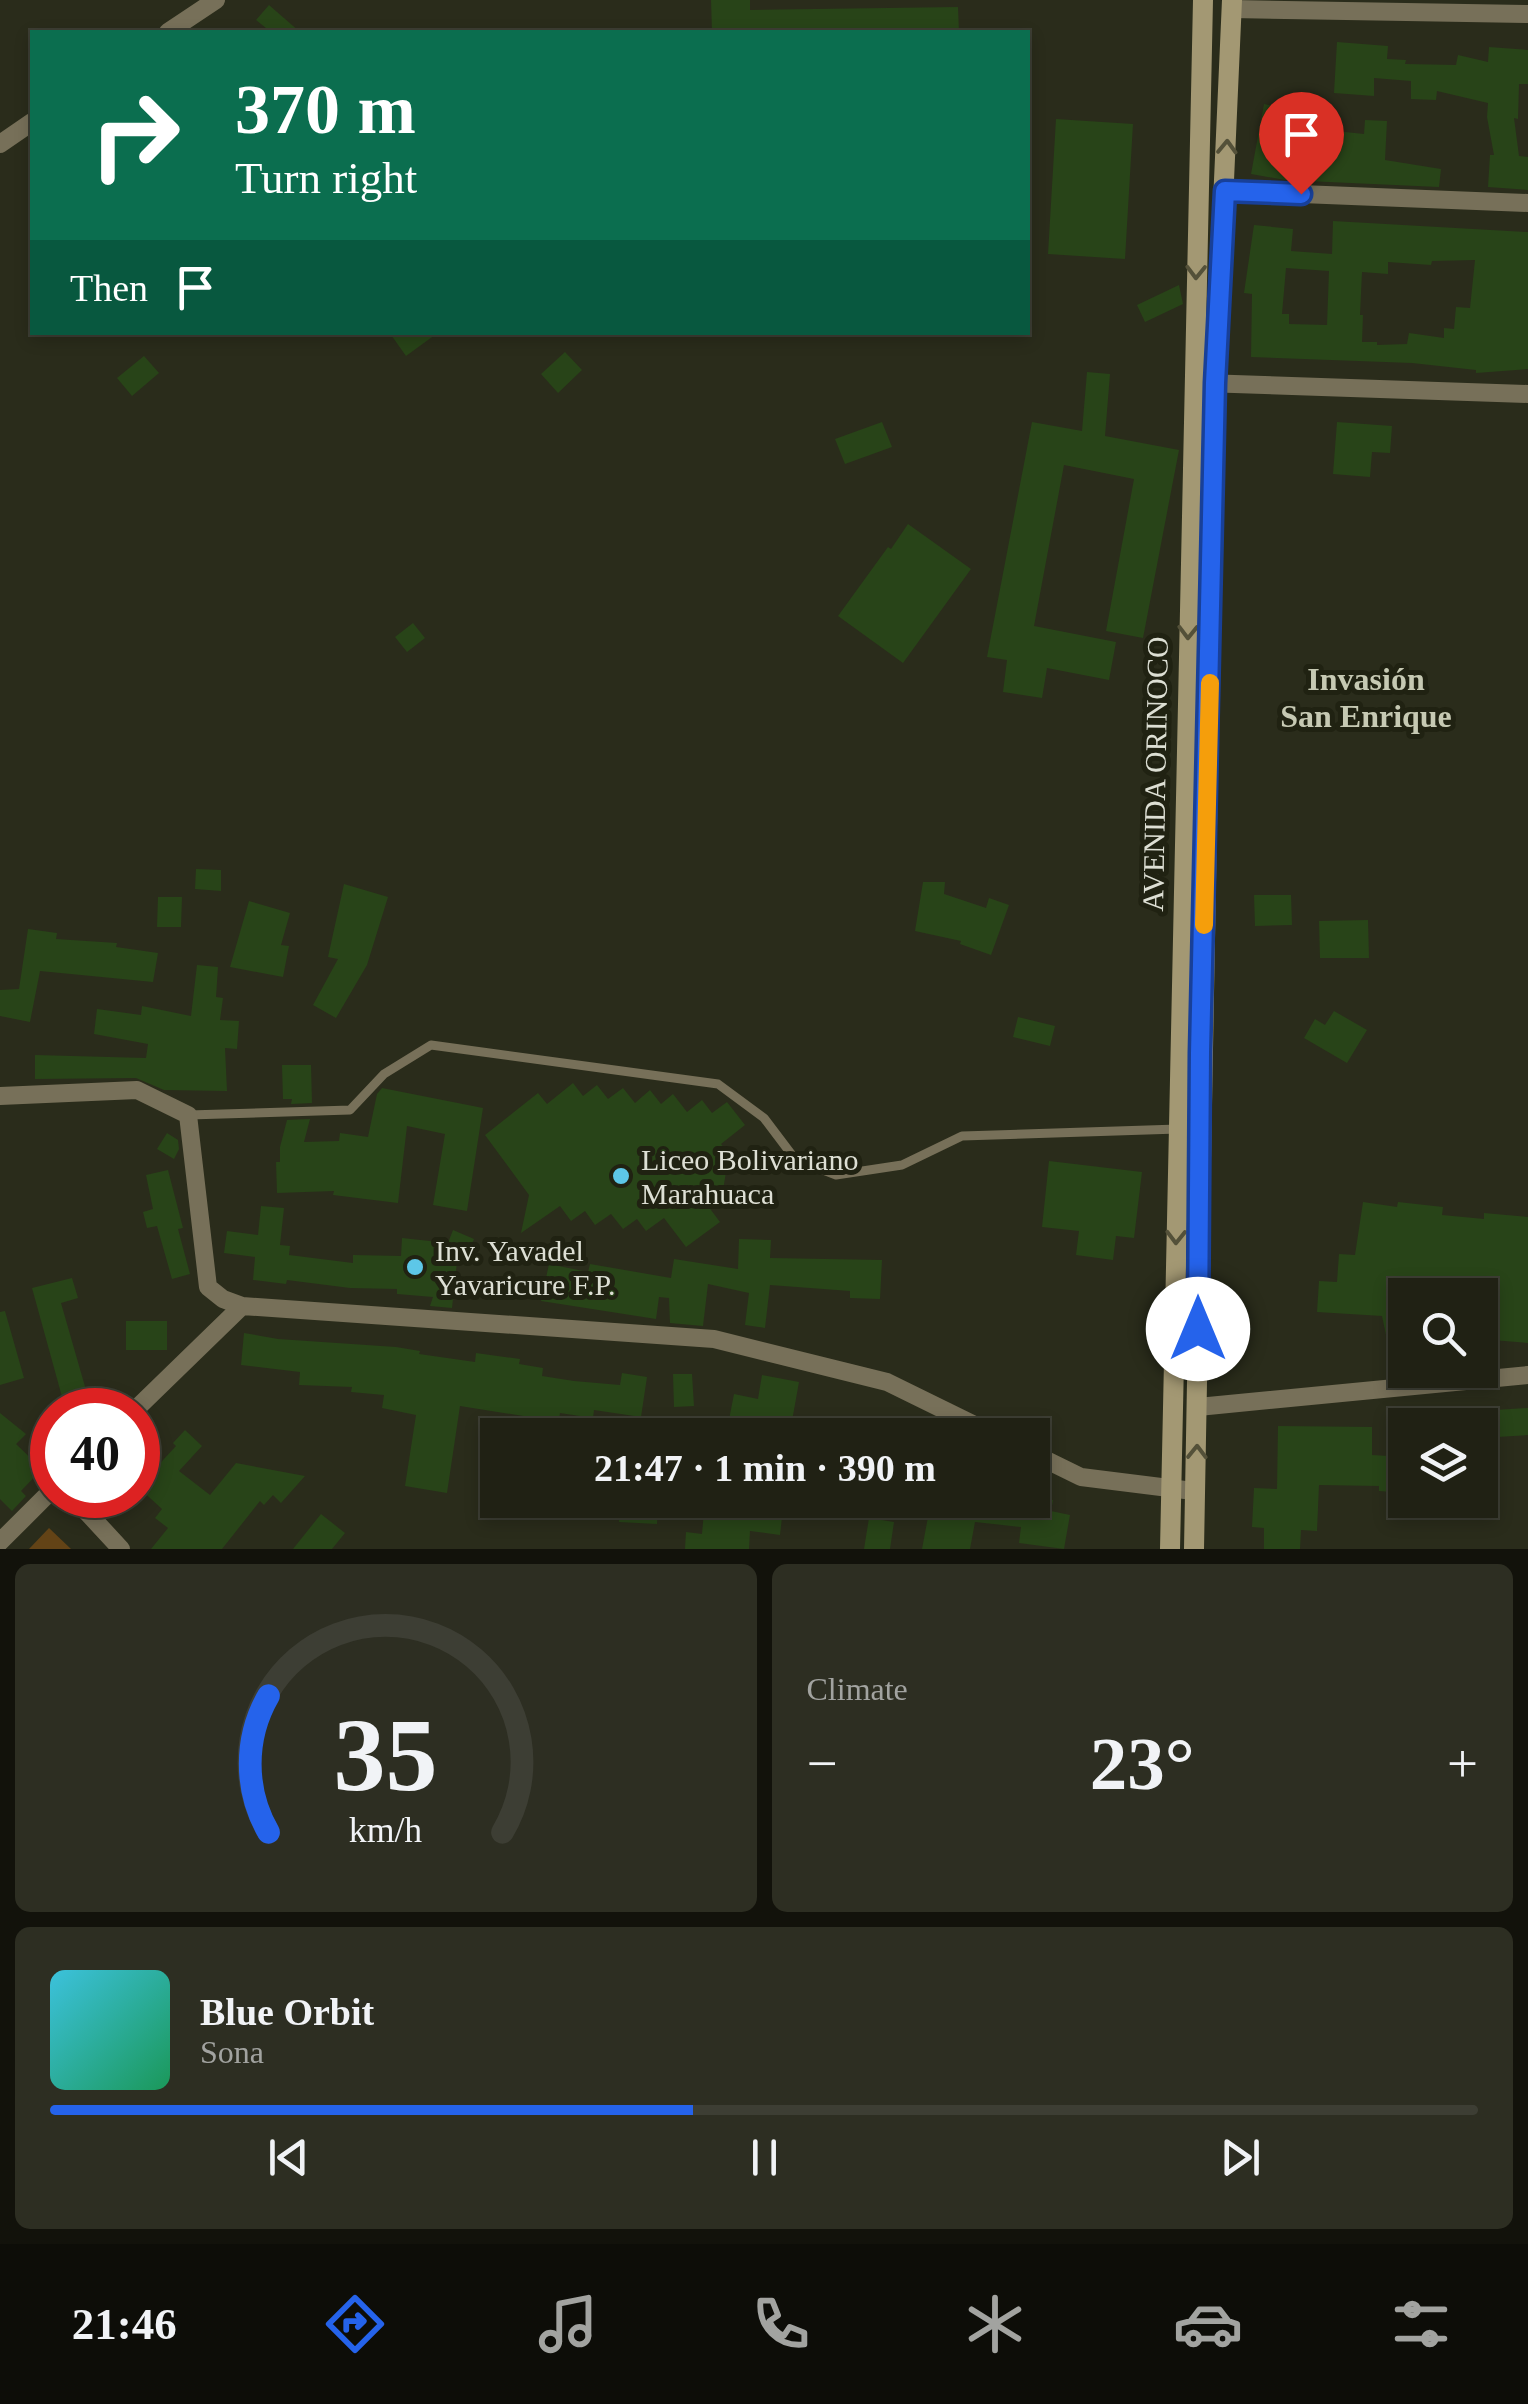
<!DOCTYPE html>
<meta charset="utf-8">
<style>
:root{--surface:#202114;--page:#2d2e22;--text:#f1f3f6;--muted:#a2a3a0;--line:#3d3e34;--accent:#2563eb}
body{margin:0;font-family:"Times New Roman",serif;background:var(--page);color:var(--text);height:100vh;display:flex;flex-direction:column;font-size:38px;white-space:nowrap}
*{box-sizing:border-box;margin:0}
p{font-size:32px;color:var(--muted)}
.icon{flex:none;width:55px;height:55px;fill:none;stroke:currentColor;stroke-width:2;stroke-linecap:round;stroke-linejoin:round}
.map{position:relative;height:1549px;overflow:hidden}
.sheet{display:flex;flex-direction:column;gap:15px;padding:15px;background:#12120b;flex:1}
.sheet>*{flex:none}
.hud{position:absolute;left:30px;top:30px;width:1000px;height:305px;border-radius:0px;box-shadow:0 5px 15px #0003,0 0 0 2px var(--line);background:#0b6e4f;color:#fff;overflow:hidden}
.fabs{position:absolute;left:1388px;top:1278px;display:grid;gap:20px}
.fabs a{display:grid;place-items:center;width:110px;height:110px;border-radius:0px;background:var(--surface);box-shadow:0 5px 15px #0003,0 0 0 2px var(--line);font-size:50px}
.speed{position:absolute;left:30px;top:1388px;display:flex;gap:20px;font-size:50px;font-weight:700;text-align:center}
.speed>*{display:grid;place-content:center;width:130px;height:130px;border-radius:50%;background:var(--surface);box-shadow:0 5px 15px #0003,0 0 0 2px var(--line);line-height:1}
.speed .limit{border:15px solid #d22;background:#fff;color:#111}
.pin{position:absolute;display:grid;place-items:center;width:85px;height:85px;color:#fff;margin:-102px -42px;border-radius:50% 50% 50% 0;rotate:-45deg;box-shadow:0 0 10px #0007}
.pin .icon{rotate:45deg}
.me{position:absolute;width:110px;margin:-55px;rotate:0deg;stroke-linejoin:round;filter:drop-shadow(0 0 8px #0008)}
.turn{display:flex;align-items:center;gap:35px;height:210px;padding:0 40px;font-size:45px}
.turn .icon{width:130px;height:130px;stroke-width:2.5}
.turn b{display:block;font-size:70px;line-height:85px}
.then{display:flex;align-items:center;height:95px;padding:0 40px;background:#0003;gap:20px;font-size:38px}
.big{font-size:75px;font-weight:600;line-height:1.1}
.sheet .widget{flex:1;display:flex;flex-direction:column;justify-content:center;gap:15px;min-width:0;padding:0 35px;border-radius:15px;background:var(--page)}
.sheet .dial{align-items:center;gap:0}
.dial svg{height:260px;overflow:visible;fill:none;stroke:var(--line);stroke-width:7;stroke-linecap:round;text-anchor:middle}
.dial text{fill:var(--text);stroke:none}
.song{display:flex;align-items:center;gap:30px}
.cover{width:120px;height:120px;border-radius:15px;background:linear-gradient(135deg,hsl(190 70% 55%),hsl(150 70% 35%))}
.played{height:10px;border-radius:5px;background:linear-gradient(90deg,var(--accent) 45%,var(--line) 45%)}
.keys{display:flex;justify-content:space-around;direction:ltr}
.heat{display:flex;justify-content:space-between;align-items:center;font-size:55px;direction:ltr}
.sheet .tiles{flex:1;display:grid;gap:15px;grid-template-columns:1fr 1fr}
.widget:last-child{grid-column:span 2}
.trip{position:absolute;left:480px;top:1418px;width:570px;height:100px;border-radius:0px;background:var(--surface);box-shadow:0 5px 15px #0003,0 0 0 2px var(--line);font-weight:600;line-height:100px;text-align:center}
.dock{display:flex;height:160px;justify-content:space-around;align-items:center;background:#0d0d08;color:var(--muted)}
.dock .icon{width:70px;height:70px}
.dock .current{color:var(--accent)}
.dock b{font-size:45px;color:var(--text)}
.map>svg:first-child{display:block}
.green{fill:#634316}
.building{fill:#284418;fill-rule:evenodd}
.lines{fill:none;stroke-linecap:round;stroke-linejoin:round}
.lane{stroke:#777059;stroke-width:9}
.street{stroke:#777059;stroke-width:18}
.secondary{stroke:#a39873;stroke-width:20}
.oneway{stroke:#545139}
.route-casing{stroke:#184099;stroke-width:25}
.route{stroke:#2563eb;stroke-width:18}
.slow{stroke:#f59e0b;stroke-width:18}
.poi-dot{fill:#5dc7e8;stroke:#202212;stroke-width:4}
.labels{text-anchor:middle;dominant-baseline:central;stroke-width:10;stroke-linejoin:round;paint-order:stroke}
.street-label{font-size:30px;fill:#dddfd4;stroke:#202212}
.poi-label{font-size:30px;fill:#dddfd4;stroke:#202212;text-anchor:start}
.neighbourhood-label{font-size:32px;font-weight:bold;fill:#c6c9b3;stroke:#202212}
</style>
<div class="map">
<svg width="1528" height="1549" viewBox="0 0 1528 1549">
<rect width="100%" height="100%" fill="#2a2c1b"/>
<path class="green" d="M 49,1528 L 71,1549 L 29,1549 Z"/>
<path class="building" d="M 711,0 L 750,0 L 750,10 L 958,7 L 959,32 L 712,32 Z
M 269,5 L 300,32 L 271,32 L 256,20 Z
M 1337,42 L 1388,46 L 1387,59 L 1406,60 L 1405,64 L 1456,65 L 1458,55 L 1488,62 L 1489,47 L 1528,50 L 1528,84 L 1519,84 L 1518,119 L 1514,118 L 1519,156 L 1528,157 L 1528,190 L 1488,187 L 1490,155 L 1494,155 L 1487,117 L 1488,103 L 1437,91 L 1436,100 L 1411,99 L 1411,81 L 1374,78 L 1374,96 L 1334,93 Z
M 1264,104 L 1298,111 L 1295,124 L 1326,127 L 1326,130 L 1364,134 L 1365,120 L 1387,121 L 1385,160 L 1441,169 L 1439,187 L 1285,180 L 1251,174 Z
M 1056,119 L 1133,124 L 1125,259 L 1048,254 Z
M 1333,221 L 1528,232 L 1528,369 L 1476,373 L 1476,370 L 1412,363 L 1251,357 L 1252,294 L 1244,293 L 1254,225 L 1293,229 L 1291,251 L 1332,254 ZM 1475,260 L 1470,308 L 1456,307 L 1454,329 L 1444,328 L 1444,338 L 1409,333 L 1407,344 L 1377,345 L 1377,342 L 1362,342 L 1363,315 L 1360,315 L 1362,272 L 1388,274 L 1388,262 L 1431,265 L 1432,261 ZM 1286,268 L 1329,271 L 1327,325 L 1289,324 L 1289,314 L 1282,314 Z
M 1179,285 L 1183,304 L 1145,322 L 1137,305 Z
M 389,332 L 439,332 L 406,356 Z
M 565,352 L 582,370 L 558,393 L 541,374 Z
M 144,356 L 159,373 L 132,396 L 117,378 Z
M 1087,372 L 1110,374 L 1105,436 L 1179,450 L 1143,638 L 1106,631 L 1134,479 L 1064,465 L 1034,626 L 1116,642 L 1109,680 L 1047,668 L 1042,698 L 1003,692 L 1007,660 L 987,657 L 1032,422 L 1082,431 Z
M 882,422 L 892,447 L 845,464 L 835,439 Z
M 1337,422 L 1392,426 L 1390,453 L 1372,452 L 1370,477 L 1333,474 Z
M 908,524 L 971,569 L 903,663 L 838,616 L 888,547 L 891,549 Z
M 413,623 L 425,638 L 407,652 L 395,637 Z
M 196,869 L 221,870 L 221,891 L 195,889 Z
M 923,882 L 945,882 L 944,894 L 986,908 L 989,898 L 1009,905 L 991,955 L 960,944 L 961,941 L 915,931 Z
M 344,884 L 388,897 L 367,965 L 336,1018 L 313,1005 L 338,959 L 328,957 Z
M 1254,895 L 1291,895 L 1292,925 L 1255,926 Z
M 158,897 L 182,897 L 181,927 L 157,927 Z
M 249,901 L 290,913 L 281,945 L 289,946 L 283,977 L 230,967 Z
M 1368,920 L 1369,958 L 1320,958 L 1319,921 Z
M 28,929 L 57,933 L 56,939 L 117,943 L 116,947 L 158,953 L 153,982 L 40,971 L 30,1022 L 0,1016 L 0,990 L 19,989 Z
M 197,965 L 218,967 L 216,997 L 223,998 L 220,1020 L 239,1021 L 237,1049 L 225,1048 L 227,1091 L 164,1090 L 136,1078 L 35,1079 L 35,1055 L 146,1058 L 148,1044 L 94,1034 L 97,1009 L 141,1015 L 142,1006 L 191,1016 Z
M 1334,1011 L 1367,1030 L 1347,1063 L 1304,1038 L 1315,1019 L 1325,1025 Z
M 1018,1017 L 1055,1026 L 1050,1046 L 1013,1037 Z
M 282,1065 L 311,1065 L 312,1103 L 291,1104 L 292,1099 L 283,1099 Z
M 573,1083 L 583,1096 L 597,1085 L 608,1099 L 623,1088 L 635,1103 L 650,1090 L 661,1104 L 673,1094 L 687,1112 L 702,1100 L 712,1113 L 727,1102 L 745,1125 L 721,1144 L 729,1154 L 722,1196 L 708,1206 L 720,1222 L 686,1247 L 664,1218 L 646,1231 L 637,1219 L 623,1229 L 611,1214 L 595,1225 L 585,1211 L 571,1221 L 560,1206 L 521,1233 L 529,1195 L 485,1135 L 538,1093 L 547,1104 Z
M 382,1088 L 483,1108 L 467,1211 L 433,1205 L 445,1134 L 407,1126 L 398,1203 L 333,1195 L 334,1191 L 277,1193 L 276,1162 L 280,1162 L 280,1147 L 287,1120 L 310,1119 L 304,1142 L 339,1141 L 340,1133 L 368,1137 L 377,1094 Z
M 167,1133 L 178,1140 L 179,1149 L 174,1159 L 157,1149 Z
M 1049,1161 L 1142,1172 L 1134,1238 L 1116,1236 L 1113,1260 L 1076,1255 L 1079,1231 L 1042,1227 Z
M 168,1170 L 183,1228 L 178,1229 L 190,1274 L 172,1279 L 157,1226 L 147,1228 L 143,1212 L 153,1209 L 146,1175 Z
M 1363,1202 L 1397,1207 L 1398,1202 L 1443,1207 L 1442,1215 L 1484,1219 L 1484,1213 L 1528,1217 L 1528,1343 L 1480,1339 L 1480,1295 L 1405,1295 L 1405,1346 L 1388,1344 L 1382,1316 L 1317,1312 L 1319,1281 L 1337,1282 L 1339,1254 L 1355,1255 Z
M 261,1206 L 284,1208 L 280,1245 L 290,1246 L 289,1255 L 353,1263 L 353,1255 L 401,1256 L 402,1238 L 448,1243 L 453,1230 L 474,1239 L 467,1256 L 458,1253 L 452,1308 L 430,1306 L 433,1297 L 397,1294 L 397,1289 L 350,1288 L 287,1280 L 286,1284 L 253,1280 L 255,1257 L 224,1253 L 227,1231 L 258,1235 Z
M 739,1239 L 771,1240 L 770,1258 L 882,1260 L 880,1299 L 850,1298 L 850,1291 L 770,1285 L 765,1328 L 745,1325 L 749,1293 L 708,1284 L 703,1326 L 670,1323 L 669,1298 L 659,1297 L 656,1319 L 541,1301 L 549,1264 L 588,1272 L 590,1264 L 671,1278 L 674,1259 L 738,1269 Z
M 72,1278 L 78,1298 L 61,1303 L 88,1397 L 64,1404 L 32,1288 Z
M 5,1311 L 24,1378 L 0,1385 L 0,1312 Z
M 126,1321 L 167,1321 L 167,1350 L 126,1350 Z
M 244,1333 L 278,1339 L 396,1347 L 420,1351 L 419,1354 L 475,1362 L 476,1353 L 520,1359 L 519,1364 L 543,1368 L 542,1376 L 574,1381 L 620,1385 L 622,1373 L 647,1377 L 641,1417 L 594,1410 L 593,1418 L 560,1413 L 556,1435 L 534,1435 L 536,1418 L 460,1406 L 447,1493 L 405,1486 L 416,1415 L 382,1408 L 384,1395 L 351,1392 L 352,1387 L 299,1385 L 300,1372 L 241,1365 Z
M 673,1374 L 692,1374 L 694,1406 L 674,1407 Z
M 762,1375 L 799,1382 L 792,1421 L 769,1416 L 765,1435 L 726,1435 L 734,1394 L 758,1399 Z
M 1528,1408 L 1528,1435 L 1497,1437 L 1495,1410 Z
M 0,1413 L 26,1434 L 16,1444 L 42,1469 L 21,1491 L 26,1496 L 12,1511 L 0,1499 Z
M 1278,1426 L 1372,1427 L 1372,1455 L 1405,1457 L 1405,1493 L 1379,1491 L 1379,1486 L 1319,1485 L 1317,1531 L 1301,1530 L 1300,1549 L 1264,1549 L 1264,1528 L 1252,1527 L 1254,1488 L 1277,1489 Z
M 185,1430 L 202,1446 L 179,1471 L 210,1495 L 236,1463 L 305,1476 L 281,1503 L 273,1495 L 264,1505 L 260,1501 L 222,1549 L 151,1549 L 168,1528 L 155,1518 L 162,1509 L 138,1487 L 176,1446 L 173,1443 Z
M 620,1500 L 658,1500 L 657,1524 L 619,1522 Z
M 705,1500 L 784,1500 L 780,1535 L 750,1531 L 749,1549 L 685,1549 L 686,1532 L 702,1534 Z
M 885,1500 L 1053,1500 L 1051,1511 L 1070,1515 L 1064,1549 L 1019,1543 L 1021,1527 L 975,1522 L 970,1549 L 922,1549 L 928,1517 L 884,1507 Z
M 321,1514 L 345,1533 L 332,1549 L 293,1549 Z
M 869,1518 L 894,1522 L 890,1549 L 864,1549 Z"/>
<g class="lines">
<path class="lane" d="M 189,1115 L 350,1110 L 384,1074 L 431,1045 L 718,1084 L 764,1118 L 795,1159 L 836,1175 L 902,1165 L 962,1136 L 1178,1129"/>
<path class="street" d="M 1232,9 L 1528,14
M 168,32 L 216,0
M 0,144 L 32,122
M 1225,191 L 1528,203
M 1204,383 L 1528,394
M 0,1096 L 137,1090 L 188,1115 L 208,1287 L 223,1299 L 242,1306
M 1198,1407 L 1528,1375
M 135,1410 L 242,1306 L 714,1339 L 887,1382 L 995,1435
M 1032,1453 L 1081,1477 L 1185,1490
M 71,1495 L 121,1549
M 0,1542 L 52,1490"/>
<path class="secondary" d="M 1170,1549 L 1203,0
M 1194,1549 L 1215,383 L 1232,0"/>
</g>
<defs><path id="oneway-chevron" d="M-2-3.5L2.5 0L-2 3.5" fill="none" stroke-width="1.6" stroke-linecap="round" stroke-linejoin="round" transform="scale(2.5)"/></defs>
<g class="oneway">
<use href="#oneway-chevron" transform="translate(1227 147) rotate(-88)"/>
<use href="#oneway-chevron" transform="translate(1196 272) rotate(91)"/>
<use href="#oneway-chevron" transform="translate(1188 632) rotate(91)"/>
<use href="#oneway-chevron" transform="translate(1176 1237) rotate(91)"/>
<use href="#oneway-chevron" transform="translate(1197 1452) rotate(-89)"/>
</g>
<g class="lines">
<g class="route-casing">
<path id="route" d="M 1198,1329 L 1200,1053 L 1215,383 L 1225,191 L 1301,194"/>
</g>
<use href="#route" class="route"/>
<path class="slow" d="M 1204,925 L 1210,683"/>
</g>
<g class="poi-dot">
<circle cx="621" cy="1176" r="10"/>
<circle cx="415" cy="1267" r="10"/>
</g>
<g class="labels">
<g class="street-label">
<text transform="translate(1155 774) rotate(-89)">AVENIDA ORINOCO</text>
</g>
<g class="poi-label">
<text x="641" y="1159">Liceo Bolivariano<tspan x="641" dy="34">Marahuaca</tspan></text>
<text x="435" y="1250">Inv. Yavadel<tspan x="435" dy="34">Yavaricure F.P.</tspan></text>
</g>
<g class="neighbourhood-label">
<text x="1366" y="679">Invasión<tspan x="1366" dy="37">San Enrique</tspan></text>
</g>
</g>
</svg>
<div class="fabs">
<a><svg class="icon" aria-label="search" viewBox="0 0 24 24"><circle cx="10" cy="10" r="6"/><path d="M15 15l6 6"/></svg></a>
<a><svg class="icon" aria-label="layers" viewBox="0 0 24 24"><path d="M12 4l9 5-9 5-9-5zM3 14l9 5 9-5"/></svg></a>
</div>
<div class="speed"><div class="limit">40</div></div>
<div class="pin" style="left:1301px;top:194px;background:#d93025"><svg class="icon" aria-label="arrive" viewBox="0 0 24 24"><path d="M6 21V4h12l-3 4 3 4H6"/></svg></div>
<svg class="me" style="left:1198px;top:1329px" viewBox="-20 -20 40 40"><circle r="19" fill="#fff"/><path d="M0-13L10 11 0 6-10 11z" fill="#2563eb"/></svg>
<div class="trip">21:47 · 1 min · 390 m</div>
<div class="hud">
<div class="turn"><svg class="icon" aria-label="right" viewBox="0 0 24 24"><path d="M7 20v-9h11M14 6l5 5-5 5"/></svg><div><b>370 m</b>Turn right</div></div>
<div class="then">Then<svg class="icon" aria-label="arrive" viewBox="0 0 24 24"><path d="M6 21V4h12l-3 4 3 4H6"/></svg></div>
</div>
</div>
<section class="sheet">
<div class="tiles">
<div class="widget dial"><svg viewBox="0 0 100 80">
<path d="M14 69A42 42 0 1 1 86 69"/>
<path d="M14 69A42 42 0 0 1 14 27" stroke="#2563eb"/>
<text x="50" y="56" font-size="32" font-weight="700">35</text>
<text x="50" y="72" font-size="11">km/h</text>
</svg></div>
<div class="widget"><p>Climate</p>
<div class="heat"><a>−</a><b class="big">23°</b><a>+</a></div>
</div>
<div class="widget">
<div class="song"><i class="cover"></i><div><b>Blue Orbit</b><p>Sona</p></div></div>
<div class="played"></div>
<div class="keys"><svg class="icon" aria-label="previous" viewBox="0 0 24 24"><path d="M18 5L8 12l10 7zM5 5v14"/></svg><svg class="icon" aria-label="pause" viewBox="0 0 24 24"><path d="M8 5v14M16 5v14"/></svg><svg class="icon" aria-label="next" viewBox="0 0 24 24"><path d="M6 5l10 7-10 7zM19 5v14"/></svg></div>
</div>
</div>
</section>
<nav class="dock">
<b>21:46</b>
<svg class="icon current" aria-label="directions" viewBox="0 0 24 24"><path d="M12 3l9 9-9 9-9-9zM9 14v-3h6M13 9l2 2-2 2"/></svg>
<svg class="icon" aria-label="music" viewBox="0 0 24 24"><path d="M9 18V5l10-2v13"/><circle cx="6" cy="18" r="3"/><circle cx="16" cy="16" r="3"/></svg>
<svg class="icon" aria-label="phone" viewBox="0 0 24 24"><path d="M5 4h4l2 5-3 2q2 4 5 5l2-3 5 2v4C11 20 4 13 5 4z"/></svg>
<svg class="icon" aria-label="climate" viewBox="0 0 24 24"><path d="M12 3v18M4 7l16 10M4 17L20 7"/></svg>
<svg class="icon" aria-label="car" viewBox="0 0 24 24"><path d="M5 17H2v-5l4-1 3-4h7l3 4 3 1v5h-3M9 17h6M6 11h13"/><circle cx="7" cy="17" r="2"/><circle cx="17" cy="17" r="2"/></svg>
<svg class="icon" aria-label="filters" viewBox="0 0 24 24"><path d="M4 7h16M4 17h16"/><circle cx="9" cy="7" r="2"/><circle cx="15" cy="17" r="2"/></svg>
</nav>
